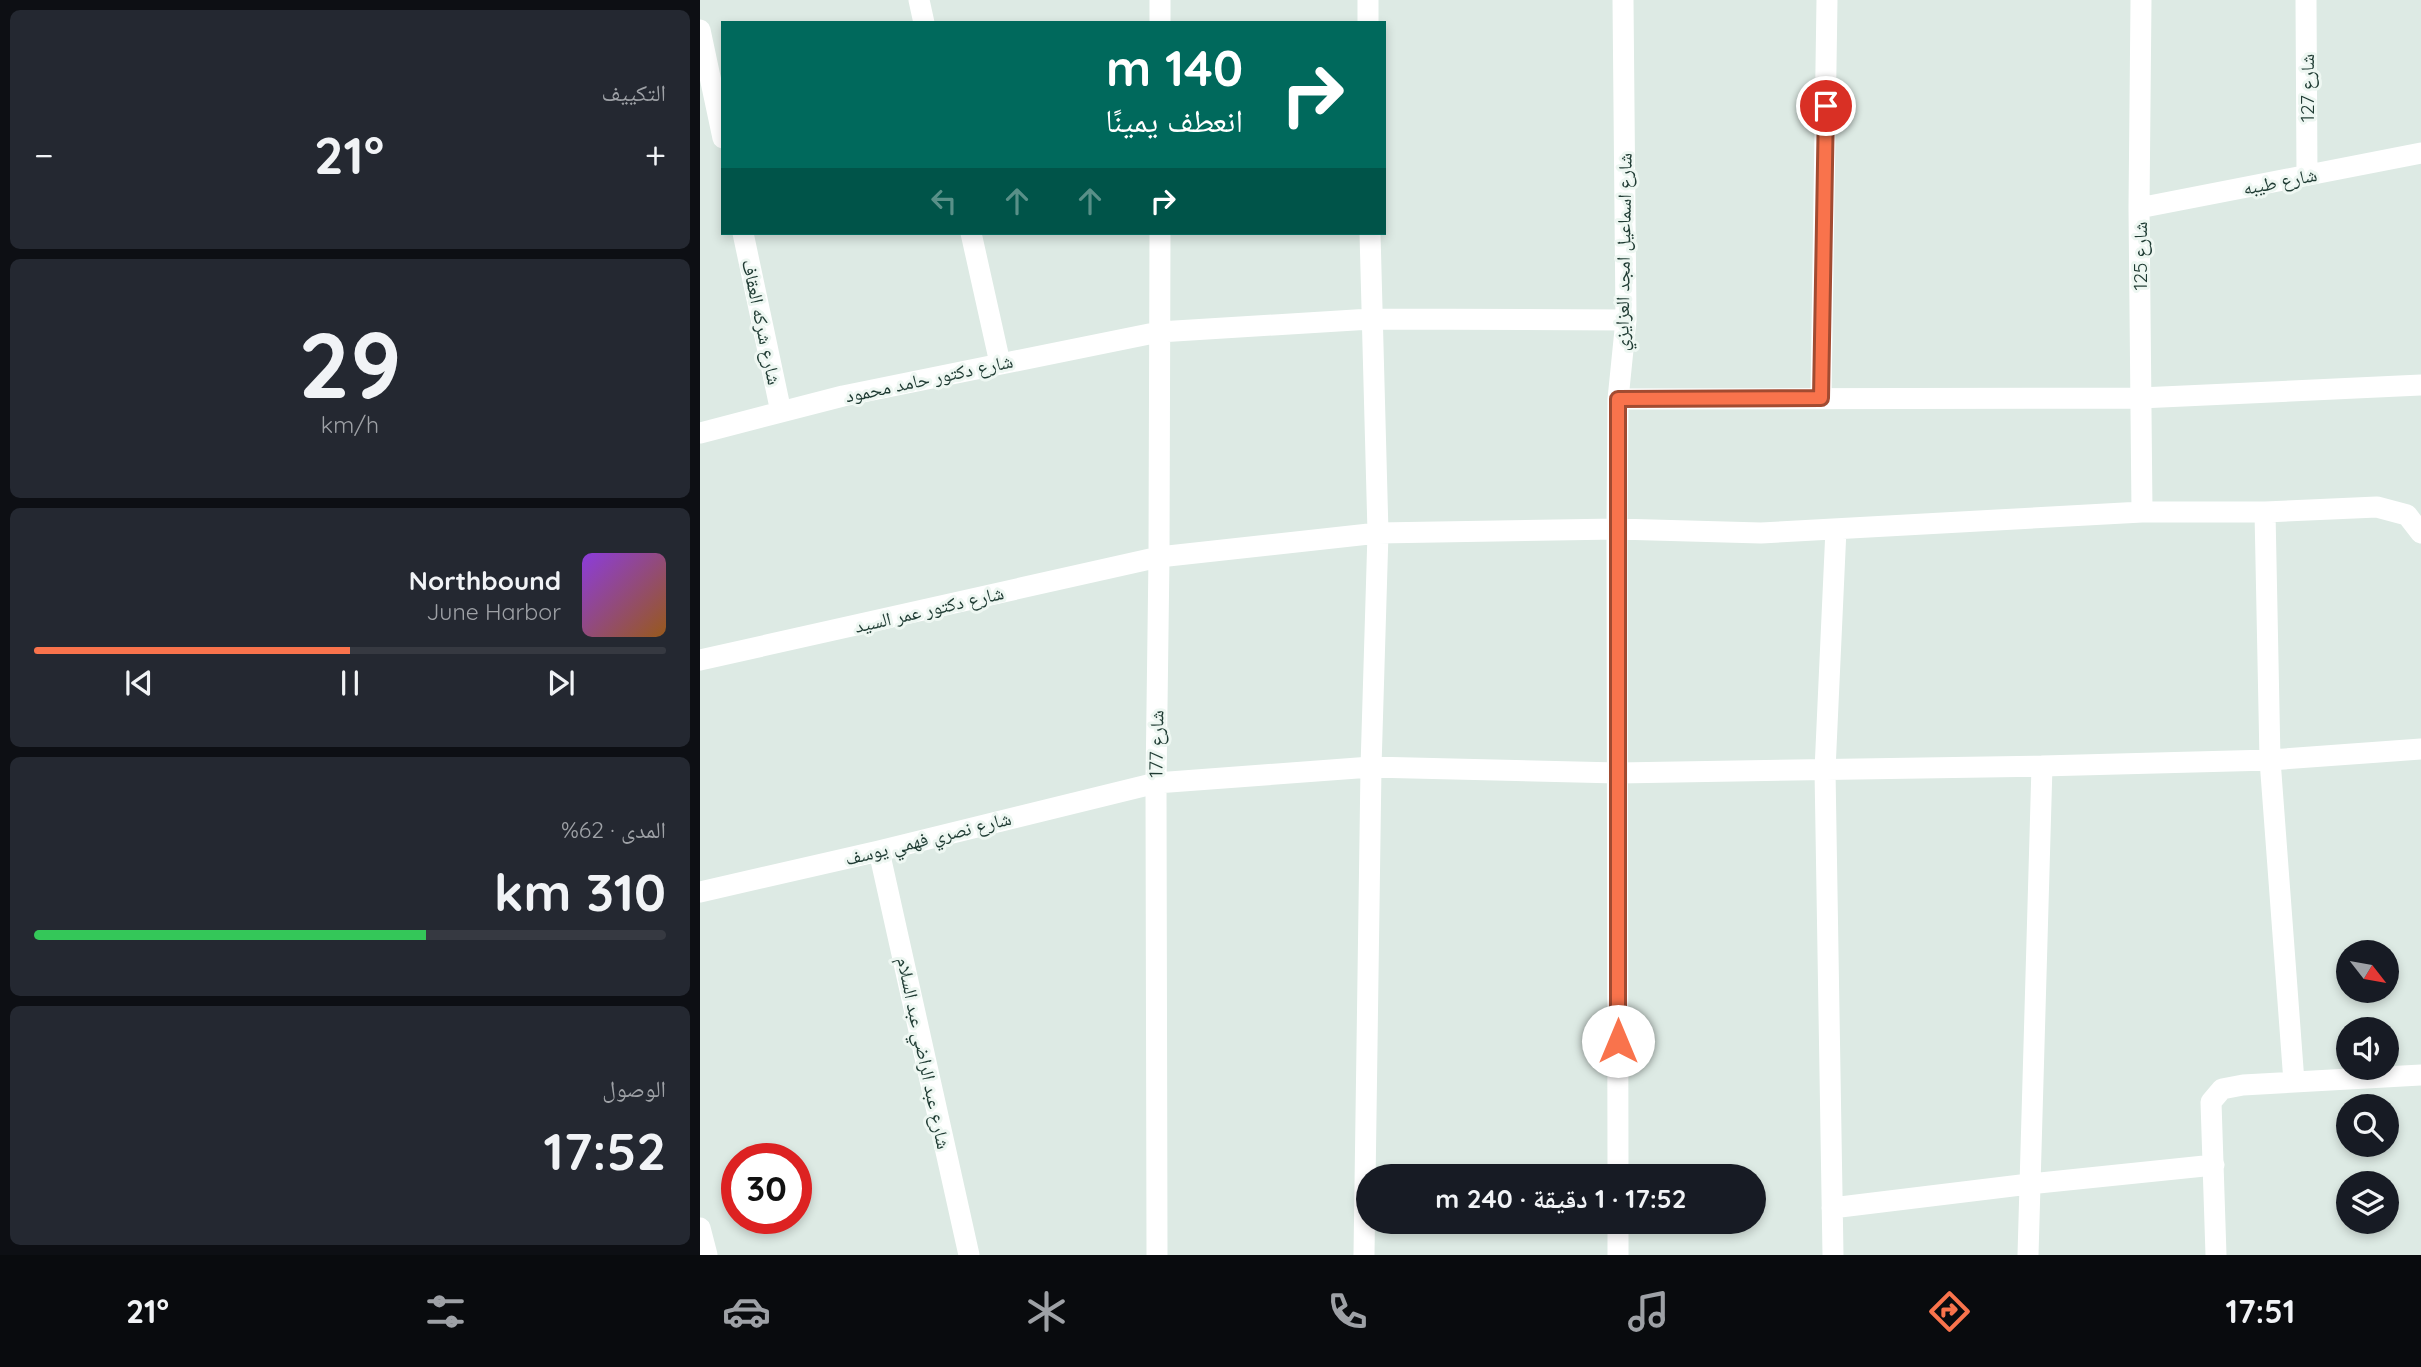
<!DOCTYPE html>
<html lang="ar">
<meta charset="utf-8">
<style>
:root{--surface:#171b24;--page:#242831;--text:#f1f3f6;--muted:#9ea1a6;--line:#363941;--accent:#f9734c}
body{margin:0;font-family:Quicksand,"Noto Naskh Arabic",sans-serif;background:var(--page);color:var(--text);direction:rtl;height:100vh;display:flex;flex-direction:column;font-size:26px;white-space:nowrap}
*{box-sizing:border-box;margin:0}
p{font-size:23px;color:var(--muted)}
.icon{flex:none;width:38px;height:38px;fill:none;stroke:currentColor;stroke-width:2;stroke-linecap:round;stroke-linejoin:round}
.map{position:relative;flex:1;overflow:hidden;direction:ltr}
.drawer{display:flex;flex-direction:column;gap:10px;padding:10px;background:#0d0f14;width:700px}
.drawer>*{flex:none}
.top-card{position:absolute;left:21px;top:21px;width:665px;height:214px;border-radius:0px;box-shadow:0 4px 10px #0003;direction:rtl;background:#00695c;color:#fff;overflow:hidden}
.needle{width:46px;rotate:121deg}
.fabs{position:absolute;left:1636px;top:940px;display:grid;gap:14px}
.fabs a{display:grid;place-items:center;width:63px;height:63px;border-radius:50%;background:var(--surface);box-shadow:0 4px 10px #0003;font-size:35px}
.speed{position:absolute;left:21px;top:1143px;display:flex;gap:14px;font-size:35px;font-weight:700;text-align:center}
.speed>*{display:grid;place-content:center;width:91px;height:91px;border-radius:50%;background:var(--surface);box-shadow:0 4px 10px #0003;line-height:1}
.speed .limit{border:10px solid #d22;background:#fff;color:#111}
.pin{position:absolute;display:grid;place-items:center;width:60px;height:60px;color:#fff;margin:-30px;border:4px solid #fff;border-radius:50%;box-shadow:0 2px 7px #0007}
.me{position:absolute;width:77px;margin:-38px;rotate:0deg;stroke-linejoin:round;filter:drop-shadow(0 0 5px #0008)}
.turn{display:flex;align-items:center;gap:24px;height:147px;padding:0 28px;font-size:32px}
.turn .icon{width:91px;height:91px;stroke-width:2.5}
.turn b{display:block;font-size:49px;line-height:60px}
.lanes{display:flex;align-items:center;height:66px;padding:0 28px;background:#0003;justify-content:center;gap:35px;direction:ltr}
.lanes .off{opacity:.35}
.big{font-size:52px;font-weight:700;line-height:1.1}
.drawer .tile{flex:1;display:flex;flex-direction:column;justify-content:center;gap:10px;min-width:0;padding:0 24px;border-radius:10px;background:var(--page)}
.drawer .dial{align-items:center;gap:0}
.dial b{font-size:91px;line-height:1}
.song{display:flex;align-items:center;gap:21px}
.cover{width:84px;height:84px;border-radius:10px;background:linear-gradient(135deg,hsl(270 70% 55%),hsl(30 70% 35%))}
.played{height:7px;border-radius:4px;background:linear-gradient(90deg,var(--accent) 50%,var(--line) 50%)}
.keys{display:flex;justify-content:space-around;direction:ltr}
.heat{display:flex;justify-content:space-between;align-items:center;font-size:38px;direction:ltr}
.charge{height:10px;border-radius:5px;background:linear-gradient(90deg,#34c759 62%,var(--line) 0)}
.trip{position:absolute;left:656px;top:1164px;width:410px;height:70px;border-radius:35px;background:var(--surface);box-shadow:0 4px 10px #0003;font-weight:700;line-height:70px;text-align:center;direction:rtl}
.dock{display:flex;height:112px;justify-content:space-around;align-items:center;background:#090b0e;color:var(--muted)}
.dock .icon{width:49px;height:49px}
.dock .active{color:var(--accent)}
.dock b{font-size:32px;color:var(--text)}
main{display:flex;flex:1;min-height:0}
.map>svg:first-child{display:block}
.lines{fill:none;stroke-linecap:round;stroke-linejoin:round}
.minor{stroke:#fff;stroke-width:21}
.route-casing{stroke:#a24b31;stroke-width:18}
.route{stroke:#f9734c;stroke-width:12}
.labels{text-anchor:middle;dominant-baseline:central;stroke-width:6;stroke-linejoin:round;paint-order:stroke}
.street-label{font-size:19px;fill:#1e3a32;stroke:#eef7f2}
</style>
<main>
<div class="map">
<svg width="1721" height="1255" viewBox="0 0 1721 1255">
<rect width="100%" height="100%" fill="#ddeae4"/>
<g class="lines">
<path class="minor" d="M 219,0 L 224,23
M 668,0 L 668,23
M 1441,0 L 1439,208 L 1442,512
M 1606,0 L 1607,175
M 460,23 L 460,0
M 0,30 L 23,138
M 1439,208 L 1721,153
M 43,233 L 81,412
M 271,233 L 300,363
M 1121,398 L 1127,0
M 918,399 L 1440,398 L 1721,385
M 0,433 L 143,396 L 459,332 L 671,319 L 926,320
M 1565,512 L 1570,760 L 1594,1082
M 0,660 L 459,557 L 678,533 L 917,529 L 1061,533 L 1442,512 L 1565,512 L 1677,507 L 1707,515 L 1721,533
M 1342,766 L 1570,760 L 1721,749
M 179,851 L 269,1255
M 0,892 L 179,851 L 456,783 L 671,767 L 918,773 L 1342,766 L 1328,1255
M 918,1176 L 917,529 L 918,399 L 926,320 L 923,0
M 1132,1208 L 1329,1184 L 1514,1165
M 918,1222 L 918,1255
M 0,1228 L 7,1255
M 457,1255 L 456,783 L 459,557 L 460,233
M 664,1255 L 671,767 L 678,533 L 670,233
M 1133,1255 L 1125,770 L 1136,529
M 1516,1255 L 1511,1102 L 1522,1089 L 1543,1085 L 1721,1075"/>
</g>
<g class="lines">
<g class="route-casing">
<path id="route" d="M 918,1041 L 918,399 L 1121,398 L 1126,106"/>
</g>
<use href="#route" class="route"/>
</g>
<g class="labels">
<g class="street-label">
<text transform="translate(1607 88) rotate(-90)">شارع 127</text>
<text transform="translate(1580 181) rotate(-11)">شارع طيبه</text>
<text transform="translate(923 252) rotate(-89)">شارع اسماعيل امجد العزايزي</text>
<text transform="translate(1440 256) rotate(-90)">شارع 125</text>
<text transform="translate(62 322) rotate(78)">شارع شركه العقاف</text>
<text transform="translate(229 378) rotate(-12)">شارع دكتور حامد محمود</text>
<text transform="translate(229 609) rotate(-13)">شارع دكتور عمر السيد</text>
<text transform="translate(456 744) rotate(-89)">شارع 177</text>
<text transform="translate(228 838) rotate(-14)">شارع نصري فهمي يوسف</text>
<text transform="translate(224 1053) rotate(78)">شارع عبد الراضي عبد السلام</text>
</g>
</g>
</svg>
<div class="fabs">
<a><svg class="needle" viewBox="-14 -14 28 28"><path d="M0-13l5 13h-10z" fill="#e53935"/><path d="M0 13l5-13h-10z" fill="#9ea1a6"/></svg></a>
<a><svg class="icon" aria-label="sound" viewBox="0 0 24 24"><path d="M4 9h4l5-4v14l-5-4H4zM17 9q2 3 0 6"/></svg></a>
<a><svg class="icon" aria-label="search" viewBox="0 0 24 24"><circle cx="10" cy="10" r="6"/><path d="M15 15l6 6"/></svg></a>
<a><svg class="icon" aria-label="layers" viewBox="0 0 24 24"><path d="M12 4l9 5-9 5-9-5zM3 14l9 5 9-5"/></svg></a>
</div>
<div class="speed"><div class="limit">30</div></div>
<div class="pin" style="left:1126px;top:106px;background:#d93025"><svg class="icon" aria-label="arrive" viewBox="0 0 24 24"><path d="M6 21V4h12l-3 4 3 4H6"/></svg></div>
<svg class="me" style="left:918px;top:1041px" viewBox="-20 -20 40 40"><circle r="19" fill="#fff"/><path d="M0-13L10 11 0 6-10 11z" fill="#f9734c"/></svg>
<div class="trip">17:52 · 1 دقيقة · 240 m</div>
<div class="top-card">
<div class="turn"><svg class="icon" aria-label="right" viewBox="0 0 24 24"><path d="M7 20v-9h11M14 6l5 5-5 5"/></svg><div><b>140 m</b>انعطف يمينًا</div></div>
<div class="lanes"><svg class="icon off" aria-label="left" viewBox="0 0 24 24"><path d="M17 20v-9H6M10 6l-5 5 5 5"/></svg><svg class="icon off" aria-label="ahead" viewBox="0 0 24 24"><path d="M12 20V5M6 11l6-6 6 6"/></svg><svg class="icon off" aria-label="ahead" viewBox="0 0 24 24"><path d="M12 20V5M6 11l6-6 6 6"/></svg><svg class="icon" aria-label="right" viewBox="0 0 24 24"><path d="M7 20v-9h11M14 6l5 5-5 5"/></svg></div>
</div>
</div>
<section class="drawer">
<div class="tile"><p>التكييف</p>
<div class="heat"><a>−</a><b class="big">21°</b><a>+</a></div>
</div>
<div class="tile dial"><b>29</b><p>km/h</p></div>
<div class="tile">
<div class="song"><i class="cover"></i><div><b>Northbound</b><p>June Harbor</p></div></div>
<div class="played"></div>
<div class="keys"><svg class="icon" aria-label="previous" viewBox="0 0 24 24"><path d="M18 5L8 12l10 7zM5 5v14"/></svg><svg class="icon" aria-label="pause" viewBox="0 0 24 24"><path d="M8 5v14M16 5v14"/></svg><svg class="icon" aria-label="next" viewBox="0 0 24 24"><path d="M6 5l10 7-10 7zM19 5v14"/></svg></div>
</div>
<div class="tile"><p>المدى · 62%</p><b class="big">310 km</b><div class="charge"></div></div>
<div class="tile"><p>الوصول</p><b class="big">17:52</b></div>
</section>
</main>
<nav class="dock">
<b>17:51</b>
<svg class="icon active" aria-label="directions" viewBox="0 0 24 24"><path d="M12 3l9 9-9 9-9-9zM9 14v-3h6M13 9l2 2-2 2"/></svg>
<svg class="icon" aria-label="music" viewBox="0 0 24 24"><path d="M9 18V5l10-2v13"/><circle cx="6" cy="18" r="3"/><circle cx="16" cy="16" r="3"/></svg>
<svg class="icon" aria-label="phone" viewBox="0 0 24 24"><path d="M5 4h4l2 5-3 2q2 4 5 5l2-3 5 2v4C11 20 4 13 5 4z"/></svg>
<svg class="icon" aria-label="climate" viewBox="0 0 24 24"><path d="M12 3v18M4 7l16 10M4 17L20 7"/></svg>
<svg class="icon" aria-label="car" viewBox="0 0 24 24"><path d="M5 17H2v-5l4-1 3-4h7l3 4 3 1v5h-3M9 17h6M6 11h13"/><circle cx="7" cy="17" r="2"/><circle cx="17" cy="17" r="2"/></svg>
<svg class="icon" aria-label="filters" viewBox="0 0 24 24"><path d="M4 7h16M4 17h16"/><circle cx="9" cy="7" r="2"/><circle cx="15" cy="17" r="2"/></svg>
<b>21°</b>
</nav>
